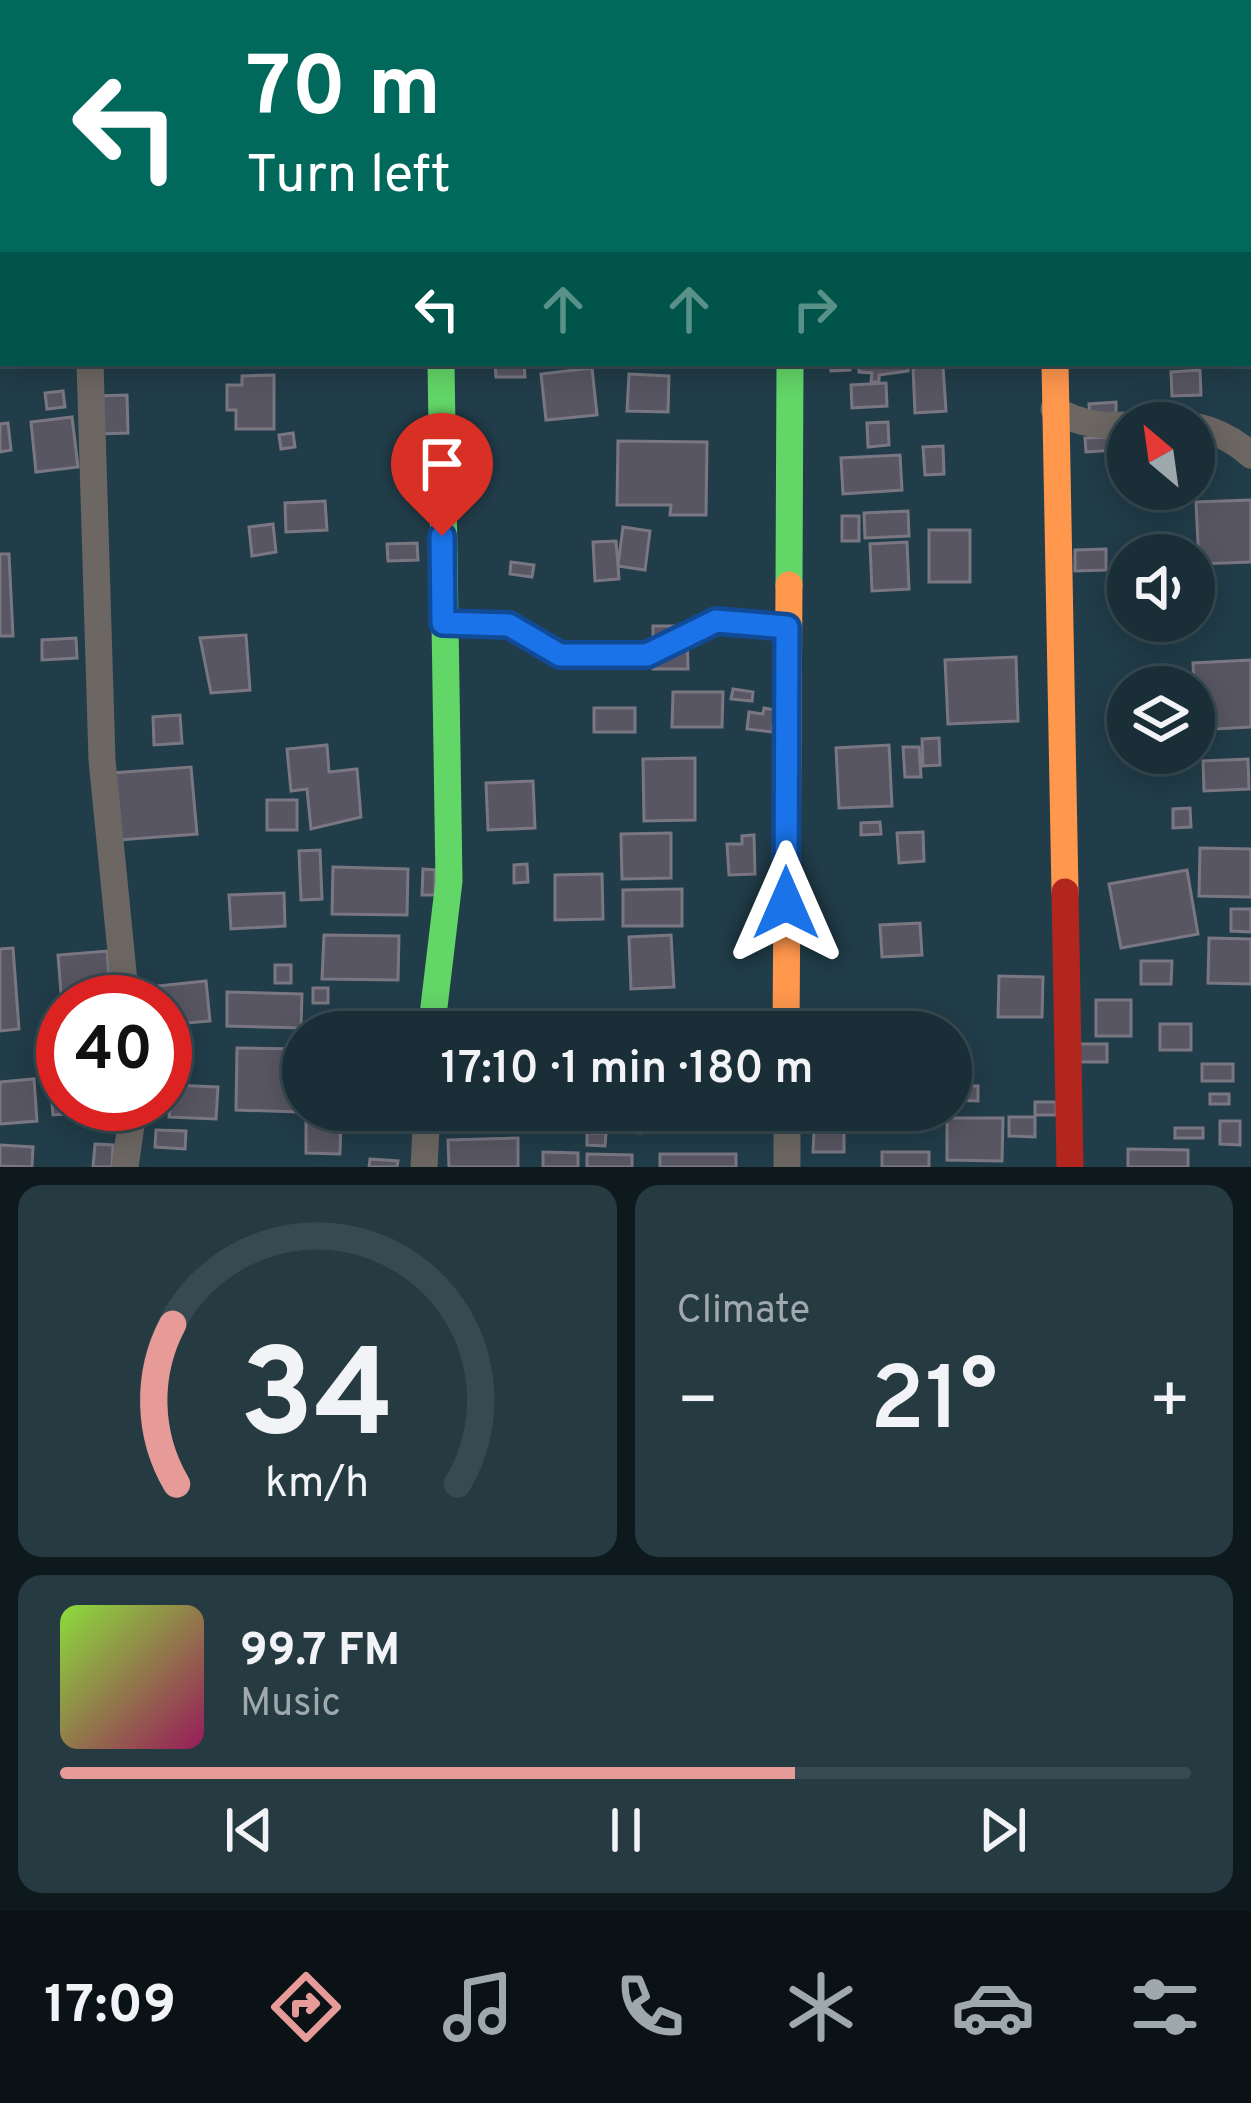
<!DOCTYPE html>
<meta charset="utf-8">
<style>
:root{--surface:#192e37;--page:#263a42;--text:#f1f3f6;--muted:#9fa8ad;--line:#374a52;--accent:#e69b98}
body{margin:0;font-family:Overpass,sans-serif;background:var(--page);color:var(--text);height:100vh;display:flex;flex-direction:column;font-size:45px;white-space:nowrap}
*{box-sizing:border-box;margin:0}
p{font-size:39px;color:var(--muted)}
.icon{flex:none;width:66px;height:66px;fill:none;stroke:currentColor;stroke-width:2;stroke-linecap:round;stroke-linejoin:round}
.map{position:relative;height:1167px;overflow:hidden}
.drawer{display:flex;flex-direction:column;gap:18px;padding:18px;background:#0e191e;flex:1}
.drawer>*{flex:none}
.top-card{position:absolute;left:0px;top:0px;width:1251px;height:366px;box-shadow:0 6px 30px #0003,0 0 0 3px var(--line);background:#00695c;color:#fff;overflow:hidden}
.needle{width:78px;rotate:331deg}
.fabs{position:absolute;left:1107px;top:402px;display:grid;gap:24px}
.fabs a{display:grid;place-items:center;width:108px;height:108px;border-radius:50%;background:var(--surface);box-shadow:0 6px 30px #0003,0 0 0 3px var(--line);font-size:60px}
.speed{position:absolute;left:36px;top:975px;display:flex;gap:24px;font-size:60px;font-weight:700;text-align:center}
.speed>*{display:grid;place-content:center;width:156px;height:156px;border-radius:50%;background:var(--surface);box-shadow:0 6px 30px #0003,0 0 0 3px var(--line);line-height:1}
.speed .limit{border:18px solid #d22;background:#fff;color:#111}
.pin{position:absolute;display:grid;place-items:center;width:102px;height:102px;color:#fff;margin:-123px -51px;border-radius:50% 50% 50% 0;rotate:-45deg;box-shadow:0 0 12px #0007}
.pin .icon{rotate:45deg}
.me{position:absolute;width:132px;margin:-66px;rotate:0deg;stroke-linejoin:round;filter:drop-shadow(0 0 9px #0008)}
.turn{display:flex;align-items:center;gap:42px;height:252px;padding:0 48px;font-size:54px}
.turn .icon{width:156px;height:156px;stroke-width:2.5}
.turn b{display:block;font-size:84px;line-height:102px}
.lanes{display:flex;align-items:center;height:114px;padding:0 48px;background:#0003;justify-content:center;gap:60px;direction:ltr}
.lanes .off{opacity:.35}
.big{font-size:90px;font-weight:600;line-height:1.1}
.drawer .tile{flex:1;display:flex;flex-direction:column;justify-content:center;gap:18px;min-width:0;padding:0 42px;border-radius:24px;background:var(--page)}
.drawer .dial{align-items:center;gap:0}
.dial svg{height:312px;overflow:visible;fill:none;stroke:var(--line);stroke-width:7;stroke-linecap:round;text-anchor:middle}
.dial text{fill:var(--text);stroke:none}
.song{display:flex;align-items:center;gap:36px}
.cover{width:144px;height:144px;border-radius:18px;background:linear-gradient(135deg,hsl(90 70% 55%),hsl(330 70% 35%))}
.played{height:12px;border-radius:6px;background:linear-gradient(90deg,var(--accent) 65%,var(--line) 65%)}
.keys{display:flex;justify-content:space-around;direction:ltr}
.heat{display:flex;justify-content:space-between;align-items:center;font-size:66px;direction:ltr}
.drawer .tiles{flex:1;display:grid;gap:18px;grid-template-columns:1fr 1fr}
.tile:last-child{grid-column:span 2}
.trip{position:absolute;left:282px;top:1011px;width:690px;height:120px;border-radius:60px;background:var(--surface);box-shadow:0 6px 30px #0003,0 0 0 3px var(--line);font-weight:600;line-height:120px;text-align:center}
.dock{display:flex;height:192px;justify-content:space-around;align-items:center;background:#0a1216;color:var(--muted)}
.dock .icon{width:84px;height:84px}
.dock .on{color:var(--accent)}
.dock b{font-size:54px;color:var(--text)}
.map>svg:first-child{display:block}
.building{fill:#575662;stroke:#7a7783;stroke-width:3}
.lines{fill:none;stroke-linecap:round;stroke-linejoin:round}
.street{stroke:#6c6763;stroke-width:27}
.fast{stroke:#63d668;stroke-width:27}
.slow{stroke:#ff974d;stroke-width:27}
.jam{stroke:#b3261e;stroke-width:27}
.route-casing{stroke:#114b97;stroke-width:30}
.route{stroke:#1a73e8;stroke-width:21}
</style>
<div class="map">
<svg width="1251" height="1167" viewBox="0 0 1251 1167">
<rect width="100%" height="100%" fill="#213d49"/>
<path class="building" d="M 550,0 L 615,0 L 550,3 Z
M 495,363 L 524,363 L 525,377 L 496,377 Z
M 831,363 L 850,363 L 850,370 L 831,371 Z
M 859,363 L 908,363 L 908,371 L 879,375 L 879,382 L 871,382 L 872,373 L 859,372 Z
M 943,366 L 946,411 L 915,413 L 913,368 Z
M 592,368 L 597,415 L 546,420 L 541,374 Z
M 1200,370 L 1201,395 L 1172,396 L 1171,372 Z
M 629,374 L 669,376 L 668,412 L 627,411 Z
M 274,375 L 274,429 L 236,429 L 236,410 L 227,410 L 227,385 L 242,385 L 242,376 Z
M 886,383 L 887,406 L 852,408 L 851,385 Z
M 63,391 L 65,407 L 47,409 L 45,393 Z
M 127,395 L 128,433 L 96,434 L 95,396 Z
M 1116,402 L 1116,416 L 1090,417 L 1089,404 Z
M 72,417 L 78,467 L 36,472 L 31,422 Z
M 888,422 L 889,445 L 868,447 L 867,423 Z
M 8,423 L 11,450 L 0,452 L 0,424 Z
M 293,433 L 295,447 L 281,449 L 279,435 Z
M 1114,437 L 1115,450 L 1086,452 L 1085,438 Z
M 618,441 L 707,442 L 706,515 L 670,515 L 671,505 L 617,505 Z
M 943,446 L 944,474 L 925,475 L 923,447 Z
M 900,455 L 902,490 L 843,494 L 841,458 Z
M 1251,500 L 1251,562 L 1199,564 L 1196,502 Z
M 325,501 L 327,530 L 286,532 L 285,503 Z
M 908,511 L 909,536 L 865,538 L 864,513 Z
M 842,516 L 859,516 L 859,541 L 842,541 Z
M 273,524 L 276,552 L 252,556 L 249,527 Z
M 623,527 L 650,531 L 645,570 L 618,566 Z
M 929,530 L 970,530 L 970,582 L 929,582 Z
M 616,541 L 619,579 L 595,581 L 593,542 Z
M 907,542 L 909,589 L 872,591 L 870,544 Z
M 417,543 L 418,560 L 388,561 L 387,544 Z
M 1106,549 L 1106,570 L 1075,571 L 1075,550 Z
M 0,554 L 9,554 L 13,636 L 0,636 Z
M 511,562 L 534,565 L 532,577 L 510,574 Z
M 653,626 L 687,626 L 688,669 L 653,669 Z
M 246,635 L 250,690 L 211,693 L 200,638 Z
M 76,638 L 77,658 L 42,660 L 42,640 Z
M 1016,657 L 1018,721 L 948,724 L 945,660 Z
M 1251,660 L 1251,727 L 1196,730 L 1193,663 Z
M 733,689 L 753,692 L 752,701 L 731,699 Z
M 673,692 L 723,692 L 722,727 L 672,727 Z
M 594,708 L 635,708 L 635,732 L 594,732 Z
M 764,708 L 775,710 L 772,732 L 747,729 L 749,712 L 763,714 Z
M 180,715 L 182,743 L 154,745 L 153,717 Z
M 939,738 L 940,765 L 923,766 L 922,739 Z
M 327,745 L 329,772 L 357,769 L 361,817 L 311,829 L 307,789 L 291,791 L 287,749 Z
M 889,745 L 892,806 L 839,808 L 836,748 Z
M 903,747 L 919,747 L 921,777 L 905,777 Z
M 695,758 L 695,820 L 644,821 L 643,759 Z
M 1248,759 L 1249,789 L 1204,791 L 1203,761 Z
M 191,767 L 197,834 L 119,840 L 113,773 Z
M 533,781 L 535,828 L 488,830 L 486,783 Z
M 267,800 L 297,800 L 297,830 L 267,830 Z
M 1190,808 L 1191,827 L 1173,828 L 1173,809 Z
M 880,822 L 881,834 L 861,835 L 861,823 Z
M 923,832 L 924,861 L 899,863 L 897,833 Z
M 671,833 L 671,878 L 622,879 L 621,834 Z
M 754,835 L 755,874 L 729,875 L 727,844 L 742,844 L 742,836 Z
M 1200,848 L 1251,849 L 1251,897 L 1199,896 Z
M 320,850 L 322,899 L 301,900 L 299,851 Z
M 527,864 L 528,882 L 514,883 L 514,865 Z
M 333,867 L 408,869 L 407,915 L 332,914 Z
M 423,869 L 435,870 L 435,895 L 422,895 Z
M 1187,870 L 1198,934 L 1121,948 L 1109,884 Z
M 602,874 L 603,919 L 555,920 L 555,875 Z
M 682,889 L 682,926 L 623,926 L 623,890 Z
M 284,893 L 285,926 L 231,929 L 229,895 Z
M 1231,909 L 1251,909 L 1251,932 L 1231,931 Z
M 920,923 L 922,955 L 882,957 L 880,925 Z
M 324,935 L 399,936 L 398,980 L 322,979 Z
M 671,935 L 674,987 L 631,989 L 629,937 Z
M 1209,938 L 1251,939 L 1251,984 L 1208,983 Z
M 13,948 L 19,1029 L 0,1031 L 0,949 Z
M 107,951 L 111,1002 L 62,1006 L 58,955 Z
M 1141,961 L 1172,961 L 1171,984 L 1141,984 Z
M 275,965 L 291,965 L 291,983 L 275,983 Z
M 999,976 L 1043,977 L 1042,1017 L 998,1017 Z
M 206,981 L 210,1021 L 165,1025 L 165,1002 L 149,1002 L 148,987 Z
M 313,988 L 328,988 L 328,1003 L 313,1003 Z
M 227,992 L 302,994 L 301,1028 L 227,1026 Z
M 1096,1000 L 1131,1000 L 1131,1036 L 1096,1036 Z
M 539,1024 L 586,1024 L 586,1032 L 539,1032 Z
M 1160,1024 L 1191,1024 L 1191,1050 L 1160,1050 Z
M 1079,1044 L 1107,1044 L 1107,1062 L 1079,1062 Z
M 237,1048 L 301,1049 L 299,1112 L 236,1110 Z
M 1202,1064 L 1233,1064 L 1233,1081 L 1202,1081 Z
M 63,1076 L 63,1104 L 122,1104 L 123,1110 L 53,1115 L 50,1077 Z
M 34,1079 L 37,1121 L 0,1124 L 0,1082 Z
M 171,1085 L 218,1087 L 216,1119 L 169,1117 Z
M 951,1086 L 978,1086 L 978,1101 L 951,1100 Z
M 1210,1094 L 1229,1094 L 1229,1104 L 1210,1104 Z
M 1035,1102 L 1056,1102 L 1056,1115 L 1035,1115 Z
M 856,1110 L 912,1110 L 912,1126 L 855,1126 Z
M 615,1111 L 642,1113 L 641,1133 L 613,1131 Z
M 306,1117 L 341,1118 L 340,1154 L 306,1153 Z
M 1009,1117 L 1035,1117 L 1035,1137 L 1009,1136 Z
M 947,1118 L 1003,1118 L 1002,1161 L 947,1160 Z
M 1220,1121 L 1240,1121 L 1240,1145 L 1220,1144 Z
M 1175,1128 L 1203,1128 L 1203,1138 L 1175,1138 Z
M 156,1130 L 186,1131 L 185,1149 L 155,1147 Z
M 814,1132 L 844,1132 L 844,1152 L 813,1152 Z
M 587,1133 L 606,1133 L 605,1146 L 587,1145 Z
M 518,1138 L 518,1167 L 449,1167 L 448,1140 Z
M 95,1144 L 113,1145 L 112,1167 L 93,1167 Z
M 0,1145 L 33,1147 L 32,1167 L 0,1166 Z
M 1128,1149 L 1188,1150 L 1188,1167 L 1128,1167 Z
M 543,1152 L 578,1153 L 578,1167 L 543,1167 Z
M 882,1152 L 929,1152 L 929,1167 L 882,1167 Z
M 587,1154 L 632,1155 L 632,1167 L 587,1167 Z
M 660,1154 L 736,1154 L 736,1167 L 660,1167 Z
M 370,1159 L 398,1161 L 397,1167 L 369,1167 Z"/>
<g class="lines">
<path class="street" d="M 82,0 L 82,3
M 786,0 L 786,3
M 1055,0 L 1055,3
M 1225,0 L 1227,3
M 439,3 L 439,0
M 1248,29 L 1251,32
M 90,363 L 102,760 L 126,1002
M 1054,409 C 1119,450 1180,393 1251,455
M 443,623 L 509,625 L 560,655 L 647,655 L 716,621 L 787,627
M 787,1110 L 787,1167
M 125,1167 L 134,1104
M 424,1167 L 427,1110"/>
<path class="fast" d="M 789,585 L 790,363
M 431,1032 L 449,881 L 441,363"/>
<path class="slow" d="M 1055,363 L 1065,892
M 786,1032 L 789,585"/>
<path class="jam" d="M 1065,892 L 1070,1167"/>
</g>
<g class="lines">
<g class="route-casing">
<path id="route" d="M 442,536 L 443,623 L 509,625 L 560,655 L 647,655 L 716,621 L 787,627 L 786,903"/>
</g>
<use href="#route" class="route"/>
</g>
</svg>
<div class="fabs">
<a><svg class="needle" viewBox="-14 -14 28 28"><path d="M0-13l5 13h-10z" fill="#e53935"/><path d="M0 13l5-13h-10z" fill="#9fa8ad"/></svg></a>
<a><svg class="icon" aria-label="sound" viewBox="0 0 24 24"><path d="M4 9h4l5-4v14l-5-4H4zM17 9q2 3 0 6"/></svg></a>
<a><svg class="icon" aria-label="layers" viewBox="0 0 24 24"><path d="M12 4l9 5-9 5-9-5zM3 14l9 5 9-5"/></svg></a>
</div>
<div class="speed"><div class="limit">40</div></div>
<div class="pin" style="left:442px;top:536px;background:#d93025"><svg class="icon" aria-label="arrive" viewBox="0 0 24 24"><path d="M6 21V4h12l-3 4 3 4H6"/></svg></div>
<svg class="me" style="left:786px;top:903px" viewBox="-20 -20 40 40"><path d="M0-17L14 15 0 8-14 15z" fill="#1a73e8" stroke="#fff" stroke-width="4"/></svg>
<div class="trip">17:10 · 1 min · 180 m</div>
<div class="top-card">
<div class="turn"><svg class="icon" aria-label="left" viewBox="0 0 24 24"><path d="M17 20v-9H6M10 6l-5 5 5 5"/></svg><div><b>70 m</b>Turn left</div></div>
<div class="lanes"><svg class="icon" aria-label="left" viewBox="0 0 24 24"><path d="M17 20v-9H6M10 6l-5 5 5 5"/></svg><svg class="icon off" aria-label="ahead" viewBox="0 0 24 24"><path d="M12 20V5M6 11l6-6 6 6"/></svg><svg class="icon off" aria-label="ahead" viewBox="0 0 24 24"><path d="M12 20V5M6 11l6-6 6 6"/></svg><svg class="icon off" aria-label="right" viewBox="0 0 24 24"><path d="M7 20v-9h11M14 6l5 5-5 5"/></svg></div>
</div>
</div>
<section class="drawer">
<div class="tiles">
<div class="tile dial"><svg viewBox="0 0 100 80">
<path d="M14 69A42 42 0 1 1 86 69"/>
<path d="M14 69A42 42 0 0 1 13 28" stroke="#e69b98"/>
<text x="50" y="56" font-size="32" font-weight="700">34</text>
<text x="50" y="72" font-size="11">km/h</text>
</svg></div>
<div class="tile"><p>Climate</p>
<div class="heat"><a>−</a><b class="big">21°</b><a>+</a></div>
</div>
<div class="tile">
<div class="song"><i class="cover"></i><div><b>99.7 FM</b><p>Music</p></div></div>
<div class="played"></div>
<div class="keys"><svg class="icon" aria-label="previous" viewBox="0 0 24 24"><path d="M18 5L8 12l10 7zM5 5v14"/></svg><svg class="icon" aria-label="pause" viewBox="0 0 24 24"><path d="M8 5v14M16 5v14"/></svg><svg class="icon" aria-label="next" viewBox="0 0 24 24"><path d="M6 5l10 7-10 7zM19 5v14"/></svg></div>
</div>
</div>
</section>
<nav class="dock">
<b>17:09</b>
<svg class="icon on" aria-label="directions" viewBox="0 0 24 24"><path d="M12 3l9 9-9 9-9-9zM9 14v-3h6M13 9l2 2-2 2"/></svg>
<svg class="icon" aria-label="music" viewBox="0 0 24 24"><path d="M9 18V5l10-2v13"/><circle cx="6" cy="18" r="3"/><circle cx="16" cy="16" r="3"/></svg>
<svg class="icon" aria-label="phone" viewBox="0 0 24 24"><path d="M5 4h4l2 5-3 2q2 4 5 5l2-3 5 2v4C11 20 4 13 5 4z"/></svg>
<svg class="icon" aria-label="climate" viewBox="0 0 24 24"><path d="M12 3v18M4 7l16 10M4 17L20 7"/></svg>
<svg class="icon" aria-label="car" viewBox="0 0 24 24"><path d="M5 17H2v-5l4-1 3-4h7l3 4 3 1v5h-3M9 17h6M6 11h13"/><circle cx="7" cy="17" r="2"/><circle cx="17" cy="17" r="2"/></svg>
<svg class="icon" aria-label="filters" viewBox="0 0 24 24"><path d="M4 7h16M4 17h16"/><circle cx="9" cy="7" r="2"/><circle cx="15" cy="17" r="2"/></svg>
</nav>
